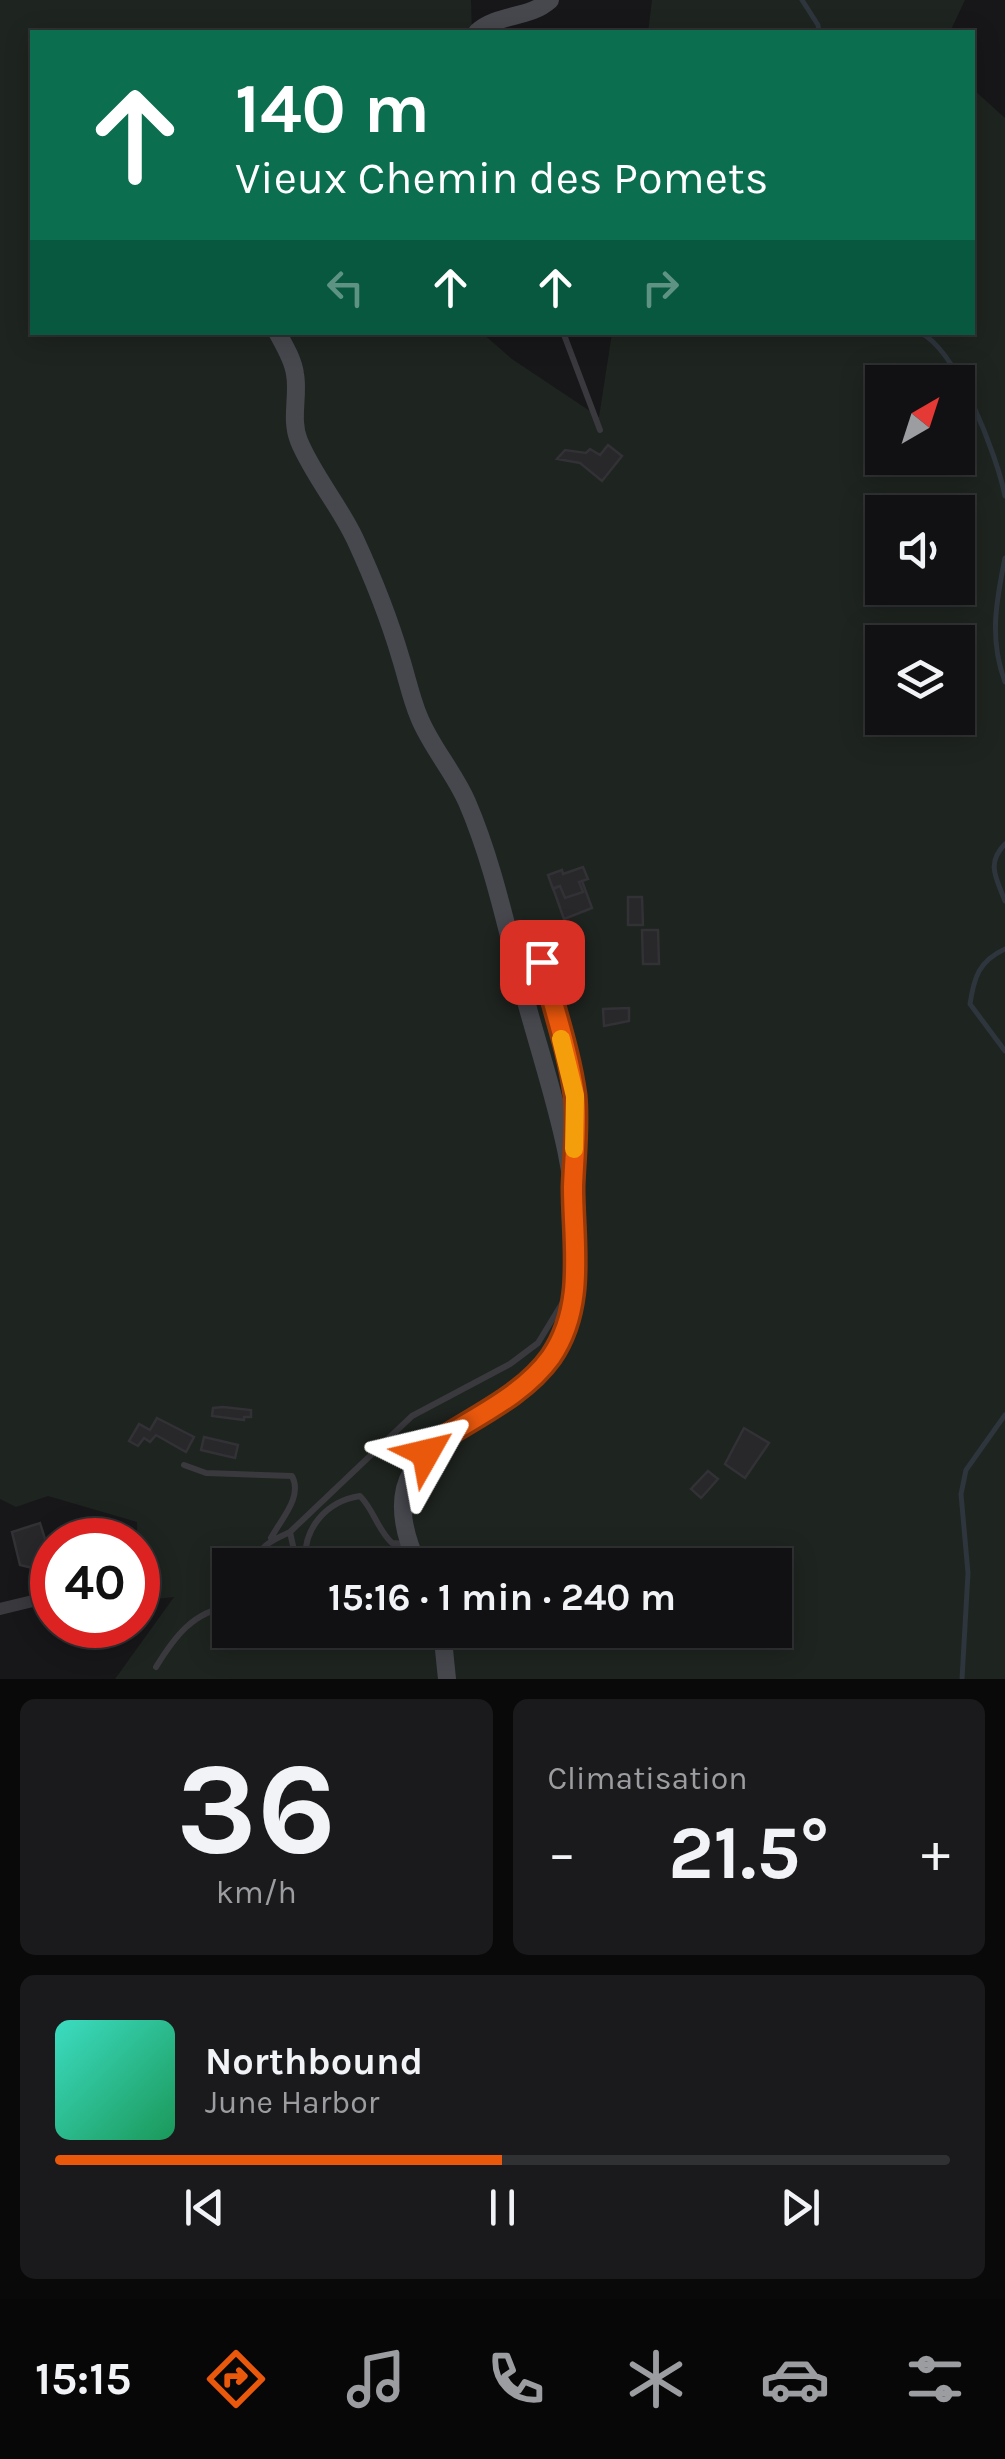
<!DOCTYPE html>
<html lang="fr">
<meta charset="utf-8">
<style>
:root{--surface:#111113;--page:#1a1a1c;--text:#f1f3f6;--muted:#9c9da0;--line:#303133;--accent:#ea580c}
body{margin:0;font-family:Karla,sans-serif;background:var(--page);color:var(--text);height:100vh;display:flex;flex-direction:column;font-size:38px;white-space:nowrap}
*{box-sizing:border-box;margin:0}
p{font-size:32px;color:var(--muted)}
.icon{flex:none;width:55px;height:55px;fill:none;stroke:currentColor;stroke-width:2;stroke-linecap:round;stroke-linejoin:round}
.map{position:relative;height:1679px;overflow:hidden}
.side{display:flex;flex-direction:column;gap:20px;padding:20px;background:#09090a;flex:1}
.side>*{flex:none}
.guide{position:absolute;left:30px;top:30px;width:945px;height:305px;border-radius:0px;box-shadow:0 5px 25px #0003,0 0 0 2px var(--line);background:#0b6e4f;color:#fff;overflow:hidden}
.needle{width:65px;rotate:39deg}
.controls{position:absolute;left:865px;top:365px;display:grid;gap:20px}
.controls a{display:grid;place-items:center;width:110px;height:110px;border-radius:0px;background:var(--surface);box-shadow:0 5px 25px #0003,0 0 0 2px var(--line);font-size:50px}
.speed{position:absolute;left:30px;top:1518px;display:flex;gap:20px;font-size:50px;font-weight:700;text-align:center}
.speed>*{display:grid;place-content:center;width:130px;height:130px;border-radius:50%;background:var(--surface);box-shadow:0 5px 25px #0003,0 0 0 2px var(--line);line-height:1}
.speed .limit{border:15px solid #d22;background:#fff;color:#111}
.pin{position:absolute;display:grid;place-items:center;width:85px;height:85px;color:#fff;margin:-42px;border-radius:20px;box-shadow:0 5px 15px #0006}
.me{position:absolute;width:110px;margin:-55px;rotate:53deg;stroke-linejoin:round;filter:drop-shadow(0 0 8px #0008)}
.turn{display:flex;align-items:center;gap:35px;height:210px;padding:0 40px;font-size:45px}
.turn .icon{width:130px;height:130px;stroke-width:2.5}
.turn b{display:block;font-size:70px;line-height:85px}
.lanes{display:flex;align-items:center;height:95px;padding:0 40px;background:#0003;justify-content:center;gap:50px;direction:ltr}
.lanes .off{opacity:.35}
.big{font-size:75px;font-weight:700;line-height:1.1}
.side .card{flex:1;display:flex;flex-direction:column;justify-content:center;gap:15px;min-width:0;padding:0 35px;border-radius:15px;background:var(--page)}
.side .dial{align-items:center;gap:0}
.dial b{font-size:130px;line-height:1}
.song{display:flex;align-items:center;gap:30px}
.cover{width:120px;height:120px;border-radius:15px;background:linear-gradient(135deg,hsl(170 70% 55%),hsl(150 70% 35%))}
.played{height:10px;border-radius:5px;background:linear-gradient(90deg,var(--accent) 50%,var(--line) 50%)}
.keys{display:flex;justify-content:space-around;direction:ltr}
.heat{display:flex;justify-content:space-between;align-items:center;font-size:55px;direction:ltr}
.side .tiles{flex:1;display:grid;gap:20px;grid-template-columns:1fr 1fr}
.card:last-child{grid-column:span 2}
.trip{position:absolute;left:212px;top:1548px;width:580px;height:100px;border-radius:0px;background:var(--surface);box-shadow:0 5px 25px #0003,0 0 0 2px var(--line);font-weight:700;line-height:100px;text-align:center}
.tabs{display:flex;height:160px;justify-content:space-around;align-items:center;background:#070708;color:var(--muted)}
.tabs .icon{width:70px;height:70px}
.tabs .on{color:var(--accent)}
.tabs b{font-size:45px;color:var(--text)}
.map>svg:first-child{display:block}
.green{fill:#1e241f;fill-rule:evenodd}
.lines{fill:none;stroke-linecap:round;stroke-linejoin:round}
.stream{stroke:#2e353c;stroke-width:5}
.building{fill:#28272a;stroke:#323135;stroke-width:2.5}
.lane{stroke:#39393e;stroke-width:6}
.street{stroke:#39393e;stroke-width:12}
.secondary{stroke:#47484e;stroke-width:18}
.route-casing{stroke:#983908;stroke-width:25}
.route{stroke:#ea580c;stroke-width:18}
.slow{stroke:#f59e0b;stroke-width:18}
</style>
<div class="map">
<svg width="1005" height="1679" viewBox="0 0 1005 1679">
<rect width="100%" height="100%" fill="#171719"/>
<path class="green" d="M 0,0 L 471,0 L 472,32 L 32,32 L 32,332 L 482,333 L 512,359 L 599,417 L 612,333 L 972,332 L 973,89 L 1005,118 L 1005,1679 L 115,1679 L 174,1597 L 138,1601 L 137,1522 L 48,1496 L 16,1507 L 0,1499 ZM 882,382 L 958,382 L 958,458 L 882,458 ZM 882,512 L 958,512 L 958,588 L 882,588 ZM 882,642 L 958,642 L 958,718 L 882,718 ZM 230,1565 L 775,1565 L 775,1630 L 230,1630 Z
M 652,0 L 965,0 L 950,32 L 648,32 Z"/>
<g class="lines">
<path class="stream" d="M 802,0 L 818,25 L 819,32
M 919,332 C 957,349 997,456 1005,496
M 1005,558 C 996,602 989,639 1005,682
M 1005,844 C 986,863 996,878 1005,901
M 1005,949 C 979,961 974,977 970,1004 L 1005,1051
M 962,1679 L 968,1573 L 961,1494 L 966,1470 L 1005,1415"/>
</g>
<path class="building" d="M 608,445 L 622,456 L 602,481 L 580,463 L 557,459 L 565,450 L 586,453 L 590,449 L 600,455 Z
M 583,867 L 588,879 L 579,882 L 583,892 L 565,898 L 560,886 L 553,889 L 548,875 L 562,870 L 563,874 Z
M 582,881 L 592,908 L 564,919 L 553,888 L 560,886 L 565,898 L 583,892 L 579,882 Z
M 628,897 L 642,897 L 643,925 L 628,925 Z
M 642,930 L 658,930 L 659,964 L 643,964 Z
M 629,1008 L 629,1021 L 604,1026 L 603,1009 Z
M 223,1407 L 251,1410 L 251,1417 L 244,1417 L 244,1420 L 212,1416 L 213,1408 Z
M 157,1418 L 194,1437 L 186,1452 L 156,1435 L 150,1442 L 144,1438 L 138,1446 L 129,1441 L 139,1424 L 150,1430 Z
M 744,1428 L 769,1443 L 745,1478 L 725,1464 Z
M 204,1437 L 238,1445 L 235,1458 L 201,1450 Z
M 708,1471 L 718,1479 L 701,1498 L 691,1489 Z
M 40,1523 L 50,1555 L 45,1571 L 20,1565 L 12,1532 Z"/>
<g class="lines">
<path class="lane" d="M 460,332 L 469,332
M 563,332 L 600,430
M 542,962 L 575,1096 L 574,1153
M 184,1465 L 206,1473 L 292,1476 C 303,1497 281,1519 271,1538
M 290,1532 L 295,1555 L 291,1565
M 257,1565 C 256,1546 275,1539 290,1532 L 412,1416 L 510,1364 L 538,1343 L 566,1297
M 306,1565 C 301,1530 326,1501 360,1496 C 374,1510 377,1529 392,1543 L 407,1544
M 156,1667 C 175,1636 193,1612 230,1606"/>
<path class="street" d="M 0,1609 L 37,1600 L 52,1602"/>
<path class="secondary" d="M 477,32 C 499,13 529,19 550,0
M 277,332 C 284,345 293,359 295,374 C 299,396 290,419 299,441 C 313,475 339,505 355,539 C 373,578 389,618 401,659 C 407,678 411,698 419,717 C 431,747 454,772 467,802 C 495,867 508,937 527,1005 C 550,1088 579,1168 577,1256 C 576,1296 568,1338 541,1369 C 481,1438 360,1439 418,1565
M 442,1630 L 447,1679"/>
</g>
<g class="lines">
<g class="route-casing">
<path id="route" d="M 426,1453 L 435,1443 C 474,1417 523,1396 551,1357 C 586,1306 573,1244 573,1187 C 574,1157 578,1125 575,1095 C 569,1051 553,1006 542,962"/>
</g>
<use href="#route" class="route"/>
<path class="slow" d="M 561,1039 L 575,1096 L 574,1149"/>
</g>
</svg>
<div class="controls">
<a><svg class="needle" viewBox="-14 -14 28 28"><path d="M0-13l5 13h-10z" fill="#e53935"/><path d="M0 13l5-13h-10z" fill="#9c9da0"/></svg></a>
<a><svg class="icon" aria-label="sound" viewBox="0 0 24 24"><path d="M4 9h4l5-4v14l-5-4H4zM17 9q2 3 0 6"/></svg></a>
<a><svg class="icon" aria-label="layers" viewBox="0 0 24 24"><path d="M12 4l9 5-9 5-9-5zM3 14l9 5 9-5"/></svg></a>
</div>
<div class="speed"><div class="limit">40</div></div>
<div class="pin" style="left:542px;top:962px;background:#d93025"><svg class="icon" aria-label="arrive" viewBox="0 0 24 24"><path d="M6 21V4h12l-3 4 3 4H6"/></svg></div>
<svg class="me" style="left:426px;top:1453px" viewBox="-20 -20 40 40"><path d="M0-17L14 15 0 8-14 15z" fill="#ea580c" stroke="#fff" stroke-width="4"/></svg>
<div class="trip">15:16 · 1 min · 240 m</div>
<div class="guide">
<div class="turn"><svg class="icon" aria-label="ahead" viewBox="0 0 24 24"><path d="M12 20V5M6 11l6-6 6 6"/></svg><div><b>140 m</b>Vieux Chemin des Pomets</div></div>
<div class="lanes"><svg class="icon off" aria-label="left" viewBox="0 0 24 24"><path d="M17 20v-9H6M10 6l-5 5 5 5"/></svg><svg class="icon" aria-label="ahead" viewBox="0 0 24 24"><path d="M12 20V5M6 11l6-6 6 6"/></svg><svg class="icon" aria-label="ahead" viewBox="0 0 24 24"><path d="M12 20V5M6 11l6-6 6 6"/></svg><svg class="icon off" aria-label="right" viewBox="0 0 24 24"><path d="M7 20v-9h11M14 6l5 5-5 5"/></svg></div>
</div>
</div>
<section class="side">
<div class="tiles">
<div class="card dial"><b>36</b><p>km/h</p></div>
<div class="card"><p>Climatisation</p>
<div class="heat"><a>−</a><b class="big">21.5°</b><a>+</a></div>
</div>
<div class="card">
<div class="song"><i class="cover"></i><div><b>Northbound</b><p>June Harbor</p></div></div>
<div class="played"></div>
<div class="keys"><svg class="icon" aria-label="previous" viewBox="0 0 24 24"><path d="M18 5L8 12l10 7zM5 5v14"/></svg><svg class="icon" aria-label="pause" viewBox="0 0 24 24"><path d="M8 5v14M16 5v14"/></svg><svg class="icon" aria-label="next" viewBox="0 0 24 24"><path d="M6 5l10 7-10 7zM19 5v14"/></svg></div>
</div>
</div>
</section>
<nav class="tabs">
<b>15:15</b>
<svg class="icon on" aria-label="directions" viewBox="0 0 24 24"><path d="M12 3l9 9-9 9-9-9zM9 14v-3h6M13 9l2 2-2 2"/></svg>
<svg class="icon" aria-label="music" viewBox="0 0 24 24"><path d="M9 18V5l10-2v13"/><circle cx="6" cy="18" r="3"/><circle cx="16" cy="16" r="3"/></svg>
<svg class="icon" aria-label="phone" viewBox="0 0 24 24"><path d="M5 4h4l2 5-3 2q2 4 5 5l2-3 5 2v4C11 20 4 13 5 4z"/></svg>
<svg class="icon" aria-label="climate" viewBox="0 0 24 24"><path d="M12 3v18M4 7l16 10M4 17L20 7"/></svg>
<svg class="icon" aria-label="car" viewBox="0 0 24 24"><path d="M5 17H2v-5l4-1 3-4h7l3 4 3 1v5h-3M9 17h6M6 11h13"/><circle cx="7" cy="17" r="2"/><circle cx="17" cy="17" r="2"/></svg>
<svg class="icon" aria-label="filters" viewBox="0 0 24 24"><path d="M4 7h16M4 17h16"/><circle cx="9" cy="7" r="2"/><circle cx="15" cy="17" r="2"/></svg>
</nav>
